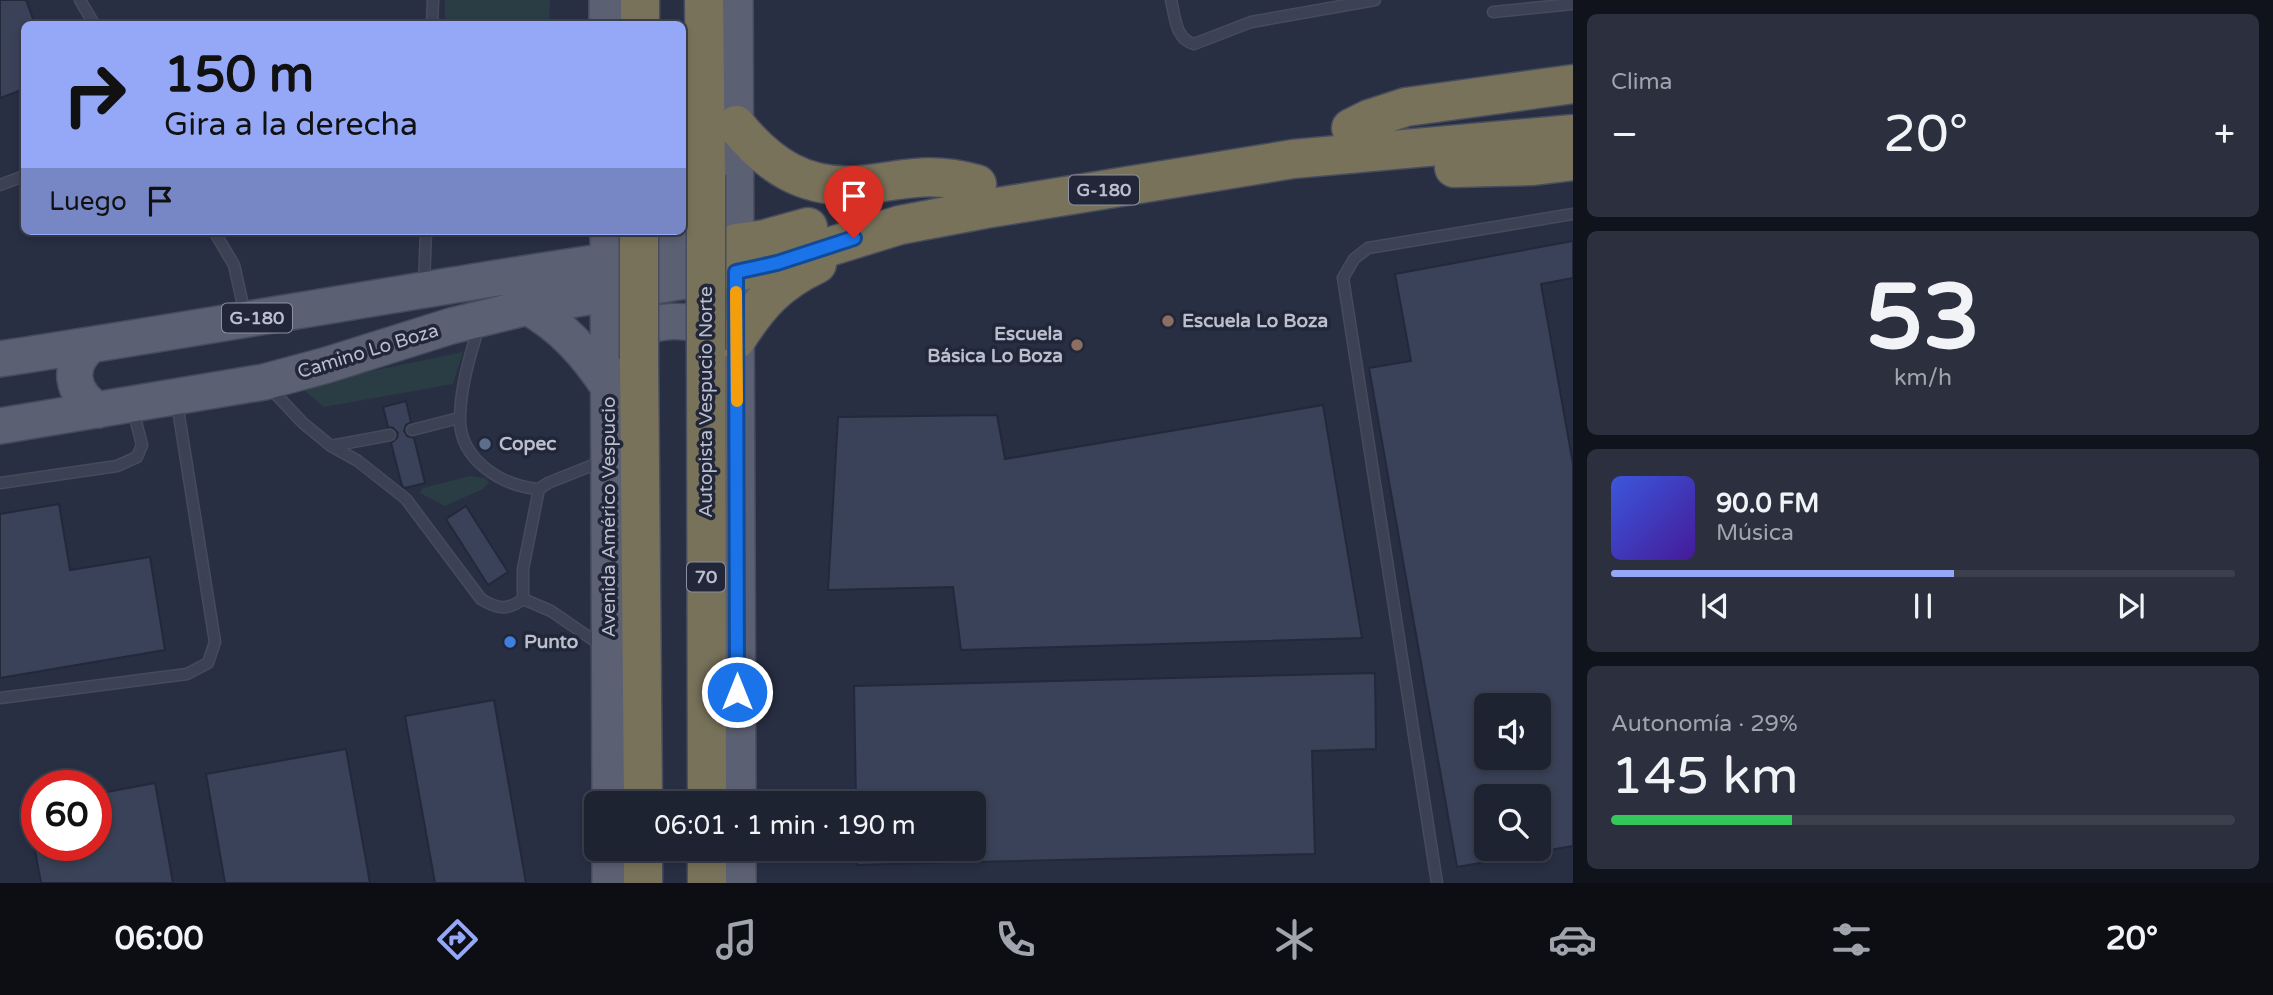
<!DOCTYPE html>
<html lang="es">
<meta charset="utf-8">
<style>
:root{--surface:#1e2332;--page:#2b2f3e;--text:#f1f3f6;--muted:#a1a4ac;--line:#3c404d;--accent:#95a8f7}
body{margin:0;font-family:"Varela Round",sans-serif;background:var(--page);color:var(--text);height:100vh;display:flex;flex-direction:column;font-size:26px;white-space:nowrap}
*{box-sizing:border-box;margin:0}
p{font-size:23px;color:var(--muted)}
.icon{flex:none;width:38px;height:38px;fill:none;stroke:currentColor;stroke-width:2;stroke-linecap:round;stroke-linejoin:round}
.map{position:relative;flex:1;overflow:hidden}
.details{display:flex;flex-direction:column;gap:14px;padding:14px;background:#10131c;width:700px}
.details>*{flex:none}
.banner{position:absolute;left:21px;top:21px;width:665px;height:214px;border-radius:10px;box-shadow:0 4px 10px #0003,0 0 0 2px var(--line);background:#95a8f7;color:#111;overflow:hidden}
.controls{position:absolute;left:1474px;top:693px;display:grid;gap:14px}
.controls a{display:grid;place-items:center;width:77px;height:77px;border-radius:10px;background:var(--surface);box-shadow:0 4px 10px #0003,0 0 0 2px var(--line);font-size:35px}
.speed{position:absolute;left:21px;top:770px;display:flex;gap:14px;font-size:35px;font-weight:700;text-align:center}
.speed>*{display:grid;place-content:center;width:91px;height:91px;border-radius:50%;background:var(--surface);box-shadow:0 4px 10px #0003,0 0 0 2px var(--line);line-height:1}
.speed .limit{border:10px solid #d22;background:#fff;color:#111}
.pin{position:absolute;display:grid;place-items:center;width:60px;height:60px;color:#fff;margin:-72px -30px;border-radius:50% 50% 50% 0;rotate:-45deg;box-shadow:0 0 7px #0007}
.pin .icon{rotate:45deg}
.me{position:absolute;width:77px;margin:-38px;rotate:0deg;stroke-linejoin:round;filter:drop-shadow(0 0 5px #0008)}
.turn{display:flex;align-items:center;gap:24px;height:147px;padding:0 28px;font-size:32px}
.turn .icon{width:91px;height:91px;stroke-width:2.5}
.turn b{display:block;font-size:49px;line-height:60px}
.then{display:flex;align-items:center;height:66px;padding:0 28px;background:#0003;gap:14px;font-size:26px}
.big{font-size:52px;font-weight:600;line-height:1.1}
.details .card{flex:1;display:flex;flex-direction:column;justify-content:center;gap:10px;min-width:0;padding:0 24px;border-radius:10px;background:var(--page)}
.details .dial{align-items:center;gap:0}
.dial b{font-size:91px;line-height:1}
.song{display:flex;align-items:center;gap:21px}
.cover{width:84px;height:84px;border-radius:10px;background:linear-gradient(135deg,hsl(230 70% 55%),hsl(260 70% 35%))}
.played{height:7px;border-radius:4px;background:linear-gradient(90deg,var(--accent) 55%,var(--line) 55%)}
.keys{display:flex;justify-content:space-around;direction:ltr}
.heat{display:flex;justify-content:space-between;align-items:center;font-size:38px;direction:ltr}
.charge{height:10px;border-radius:5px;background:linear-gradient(90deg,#34c759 29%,var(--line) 0)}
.trip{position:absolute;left:584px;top:791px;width:402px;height:70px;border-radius:10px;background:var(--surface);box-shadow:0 4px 10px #0003,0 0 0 2px var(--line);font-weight:600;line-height:70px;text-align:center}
.dock{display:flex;height:112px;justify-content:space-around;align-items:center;background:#0c0e14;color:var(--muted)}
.dock .icon{width:49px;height:49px}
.dock .selected{color:var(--accent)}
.dock b{font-size:32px;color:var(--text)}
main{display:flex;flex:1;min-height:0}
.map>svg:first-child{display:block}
.green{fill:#2a3c44}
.building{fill:#3a4259;stroke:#23283b;stroke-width:2;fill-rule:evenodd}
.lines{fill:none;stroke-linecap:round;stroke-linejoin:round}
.lane-casing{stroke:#464b5c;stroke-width:13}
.primary-casing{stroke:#464b5c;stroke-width:38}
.highway-casing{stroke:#474c5e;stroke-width:41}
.lane{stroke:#3c4253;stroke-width:10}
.primary{stroke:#5b6073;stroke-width:35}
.highway{stroke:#79725a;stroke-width:38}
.highway-bridge-casing{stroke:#474c5e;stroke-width:41;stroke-linecap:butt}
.highway-bridge{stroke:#79725a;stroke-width:38}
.route-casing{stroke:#114b97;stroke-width:18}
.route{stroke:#1a73e8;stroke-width:12}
.slow{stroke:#f59e0b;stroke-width:12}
.education-dot{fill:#8d6e63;stroke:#212639;stroke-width:2.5}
.service-dot{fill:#5c6f8a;stroke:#212639;stroke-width:2.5}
.shop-dot{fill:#3f7fe0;stroke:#212639;stroke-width:2.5}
.labels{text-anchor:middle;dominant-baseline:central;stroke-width:7;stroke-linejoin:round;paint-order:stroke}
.shield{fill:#212639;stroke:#8c90a1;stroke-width:2}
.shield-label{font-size:18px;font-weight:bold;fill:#babecd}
.poi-label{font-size:19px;font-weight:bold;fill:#babecd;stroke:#212639;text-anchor:start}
.street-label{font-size:19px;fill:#babecd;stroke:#212639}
</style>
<main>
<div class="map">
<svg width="1573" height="883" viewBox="0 0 1573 883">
<rect width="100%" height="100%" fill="#282f43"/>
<path class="green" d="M 445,0 L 550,0 L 549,24 L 445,24 Z
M 463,352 L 453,384 L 324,407 L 299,386 Z
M 470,476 L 485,478 L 489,483 L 483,489 L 445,506 L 420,493 L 423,488 Z"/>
<path class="building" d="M 0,0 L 26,0 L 35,24 L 24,24 L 24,89 L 0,98 Z
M 1573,241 L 1573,278 L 1541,284 L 1573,464 L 1573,846 L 1538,852 L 1538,796 L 1486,796 L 1486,862 L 1457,867 L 1369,368 L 1411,361 L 1395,274 ZM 1486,705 L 1538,705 L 1538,758 L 1486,758 Z
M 406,401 L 411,422 L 406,425 L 404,431 L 407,436 L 414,438 L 425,483 L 405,488 L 402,486 L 391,443 L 397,438 L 398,433 L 393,428 L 388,427 L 383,407 Z
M 1323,405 L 1362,638 L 961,650 L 953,587 L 828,590 L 838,417 L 997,415 L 1005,459 Z
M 59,504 L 70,570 L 150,557 L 165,650 L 0,678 L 0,514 Z
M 466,506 L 508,572 L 488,585 L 446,519 Z
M 1375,673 L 1376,749 L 1312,751 L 1315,854 L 975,862 L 975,803 L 856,803 L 854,686 Z
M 494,700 L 526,883 L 435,883 L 405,716 Z
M 346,749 L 370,883 L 225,883 L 206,774 Z
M 155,783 L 173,883 L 41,883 L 34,845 L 96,845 L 96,794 Z
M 857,849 L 957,849 L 957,862 L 857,865 Z"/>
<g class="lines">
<g class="lane-casing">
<path id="lane" d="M 80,0 L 94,24
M 1171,0 C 1175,16 1175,39 1194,44 L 1251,22 L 1375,0
M 1493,12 L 1573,4
M 432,24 L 433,0
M 0,185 L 24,176
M 214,231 L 234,265 L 245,314
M 424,285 L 426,231
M 479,326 C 470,355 461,385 460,416 C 458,459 501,486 539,489 L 548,483 L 603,461
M 268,386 L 303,423 L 331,446 L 358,461 L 406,499 L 481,599 C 497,609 508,611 523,599
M 412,430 L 459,418
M 331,446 L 390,435
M 0,483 L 117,466 L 137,457 L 142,445 L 133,410
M 523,599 L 523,569 L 539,489
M 523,599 L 551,611 L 602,646
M 0,698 L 187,674 L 208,663 L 215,642 L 177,403
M 1437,883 L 1343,278 L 1354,259 L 1368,248 L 1573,214"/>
</g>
<g class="primary-casing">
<path id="primary" d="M 607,0 L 607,24
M 735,0 L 738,803
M 608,231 L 610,803
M 528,307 C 563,327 586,353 608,386
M 616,342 C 651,316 693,315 730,337
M 91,345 C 66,365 71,394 98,410
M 0,359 C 244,322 487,276 732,243
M 0,426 L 264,382 L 327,365 L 451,326 L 528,307 L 733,273
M 610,849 L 610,883
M 738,849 L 738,883"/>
</g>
<g class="highway-casing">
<path id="highway" d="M 704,0 L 706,175
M 640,24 L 640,0
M 736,125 C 768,165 805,190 860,185 C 907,180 928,171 977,184
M 1351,128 L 1369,119 L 1406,107 L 1573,84
M 1454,168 L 1533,166 L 1573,161
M 736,243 L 765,239 L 808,227
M 736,272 L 777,263 L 900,225 L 985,209 L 1293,159 L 1573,134
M 736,340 C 759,304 777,283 817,264
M 706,350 L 707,803
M 639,359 L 643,803
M 643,849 L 643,883
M 707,849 L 707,883"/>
</g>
<use href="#lane" class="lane"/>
<use href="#primary" class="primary"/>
<use href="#highway" class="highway"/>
<g class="highway-bridge-casing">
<path id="highway-bridge" d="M 706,175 L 706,350
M 639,359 L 639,231"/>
</g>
<use href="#highway-bridge" class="highway-bridge"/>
</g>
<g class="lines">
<g class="route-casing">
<path id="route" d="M 737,692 L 736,272 L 777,263 L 854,238"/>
</g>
<use href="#route" class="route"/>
<path class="slow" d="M 736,292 L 737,401"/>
</g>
<g class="education-dot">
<circle cx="1168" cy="321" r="7"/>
<circle cx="1077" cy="345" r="7"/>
</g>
<circle class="service-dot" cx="485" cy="444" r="7"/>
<circle class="shop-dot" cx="510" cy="642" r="7"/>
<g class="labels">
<g class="shield">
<rect x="1069" y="175.5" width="70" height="29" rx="5"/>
<rect x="222" y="303.5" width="70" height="29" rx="5"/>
<rect x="687" y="562.5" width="38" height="29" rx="5"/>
</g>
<g class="shield-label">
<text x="1104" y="190">G-180</text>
<text x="257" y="318">G-180</text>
<text x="706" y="577">70</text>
</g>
<g class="poi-label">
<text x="1182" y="321">Escuela Lo Boza</text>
<text x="1063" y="334" text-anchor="end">Escuela<tspan x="1063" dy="22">Básica Lo Boza</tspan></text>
<text x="499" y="444">Copec</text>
<text x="524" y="642">Punto</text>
</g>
<g class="street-label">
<text transform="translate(368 351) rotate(-17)">Camino Lo Boza</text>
<text transform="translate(706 402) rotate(-90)">Autopista Vespucio Norte</text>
<text transform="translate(609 517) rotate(-90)">Avenida Américo Vespucio</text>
</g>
</g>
</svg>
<div class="controls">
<a><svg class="icon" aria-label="sound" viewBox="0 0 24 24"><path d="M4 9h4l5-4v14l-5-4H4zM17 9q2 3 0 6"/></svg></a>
<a><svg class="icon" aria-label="search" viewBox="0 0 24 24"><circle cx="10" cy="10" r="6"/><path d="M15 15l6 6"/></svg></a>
</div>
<div class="speed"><div class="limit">60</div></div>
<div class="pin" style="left:854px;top:238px;background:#d93025"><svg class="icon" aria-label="arrive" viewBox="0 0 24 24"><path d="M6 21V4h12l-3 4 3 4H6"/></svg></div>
<svg class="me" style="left:737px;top:692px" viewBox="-20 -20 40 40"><circle r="17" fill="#1a73e8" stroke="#fff" stroke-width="3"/><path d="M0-11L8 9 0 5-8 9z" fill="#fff"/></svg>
<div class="trip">06:01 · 1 min · 190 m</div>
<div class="banner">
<div class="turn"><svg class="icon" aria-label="right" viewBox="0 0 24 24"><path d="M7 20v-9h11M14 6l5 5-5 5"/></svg><div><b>150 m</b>Gira a la derecha</div></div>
<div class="then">Luego<svg class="icon" aria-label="arrive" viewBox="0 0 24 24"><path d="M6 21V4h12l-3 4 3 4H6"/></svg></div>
</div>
</div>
<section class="details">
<div class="card"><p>Clima</p>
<div class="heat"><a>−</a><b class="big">20°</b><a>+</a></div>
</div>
<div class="card dial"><b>53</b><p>km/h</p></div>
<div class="card">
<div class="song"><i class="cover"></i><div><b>90.0 FM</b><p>Música</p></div></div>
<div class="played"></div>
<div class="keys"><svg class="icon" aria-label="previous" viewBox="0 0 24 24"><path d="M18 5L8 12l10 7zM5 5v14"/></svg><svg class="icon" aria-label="pause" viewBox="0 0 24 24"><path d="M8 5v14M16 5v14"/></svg><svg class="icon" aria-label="next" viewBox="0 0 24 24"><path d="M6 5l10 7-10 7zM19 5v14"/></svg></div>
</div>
<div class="card"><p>Autonomía · 29%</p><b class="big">145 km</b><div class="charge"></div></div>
</section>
</main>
<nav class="dock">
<b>06:00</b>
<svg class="icon selected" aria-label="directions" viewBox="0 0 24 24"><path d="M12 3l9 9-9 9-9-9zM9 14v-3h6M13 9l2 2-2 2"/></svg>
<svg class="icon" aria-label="music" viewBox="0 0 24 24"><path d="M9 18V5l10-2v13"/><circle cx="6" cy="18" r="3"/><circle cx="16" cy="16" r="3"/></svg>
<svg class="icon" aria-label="phone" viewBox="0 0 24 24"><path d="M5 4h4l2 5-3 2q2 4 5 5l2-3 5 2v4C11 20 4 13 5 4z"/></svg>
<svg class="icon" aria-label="climate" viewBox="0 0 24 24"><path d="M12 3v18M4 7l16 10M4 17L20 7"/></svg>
<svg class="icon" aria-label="car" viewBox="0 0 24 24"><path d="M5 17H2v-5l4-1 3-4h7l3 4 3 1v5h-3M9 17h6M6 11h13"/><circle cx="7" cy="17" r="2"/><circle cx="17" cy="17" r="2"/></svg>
<svg class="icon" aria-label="filters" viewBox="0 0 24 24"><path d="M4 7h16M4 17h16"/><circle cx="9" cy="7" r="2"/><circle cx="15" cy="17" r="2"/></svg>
<b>20°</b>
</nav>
